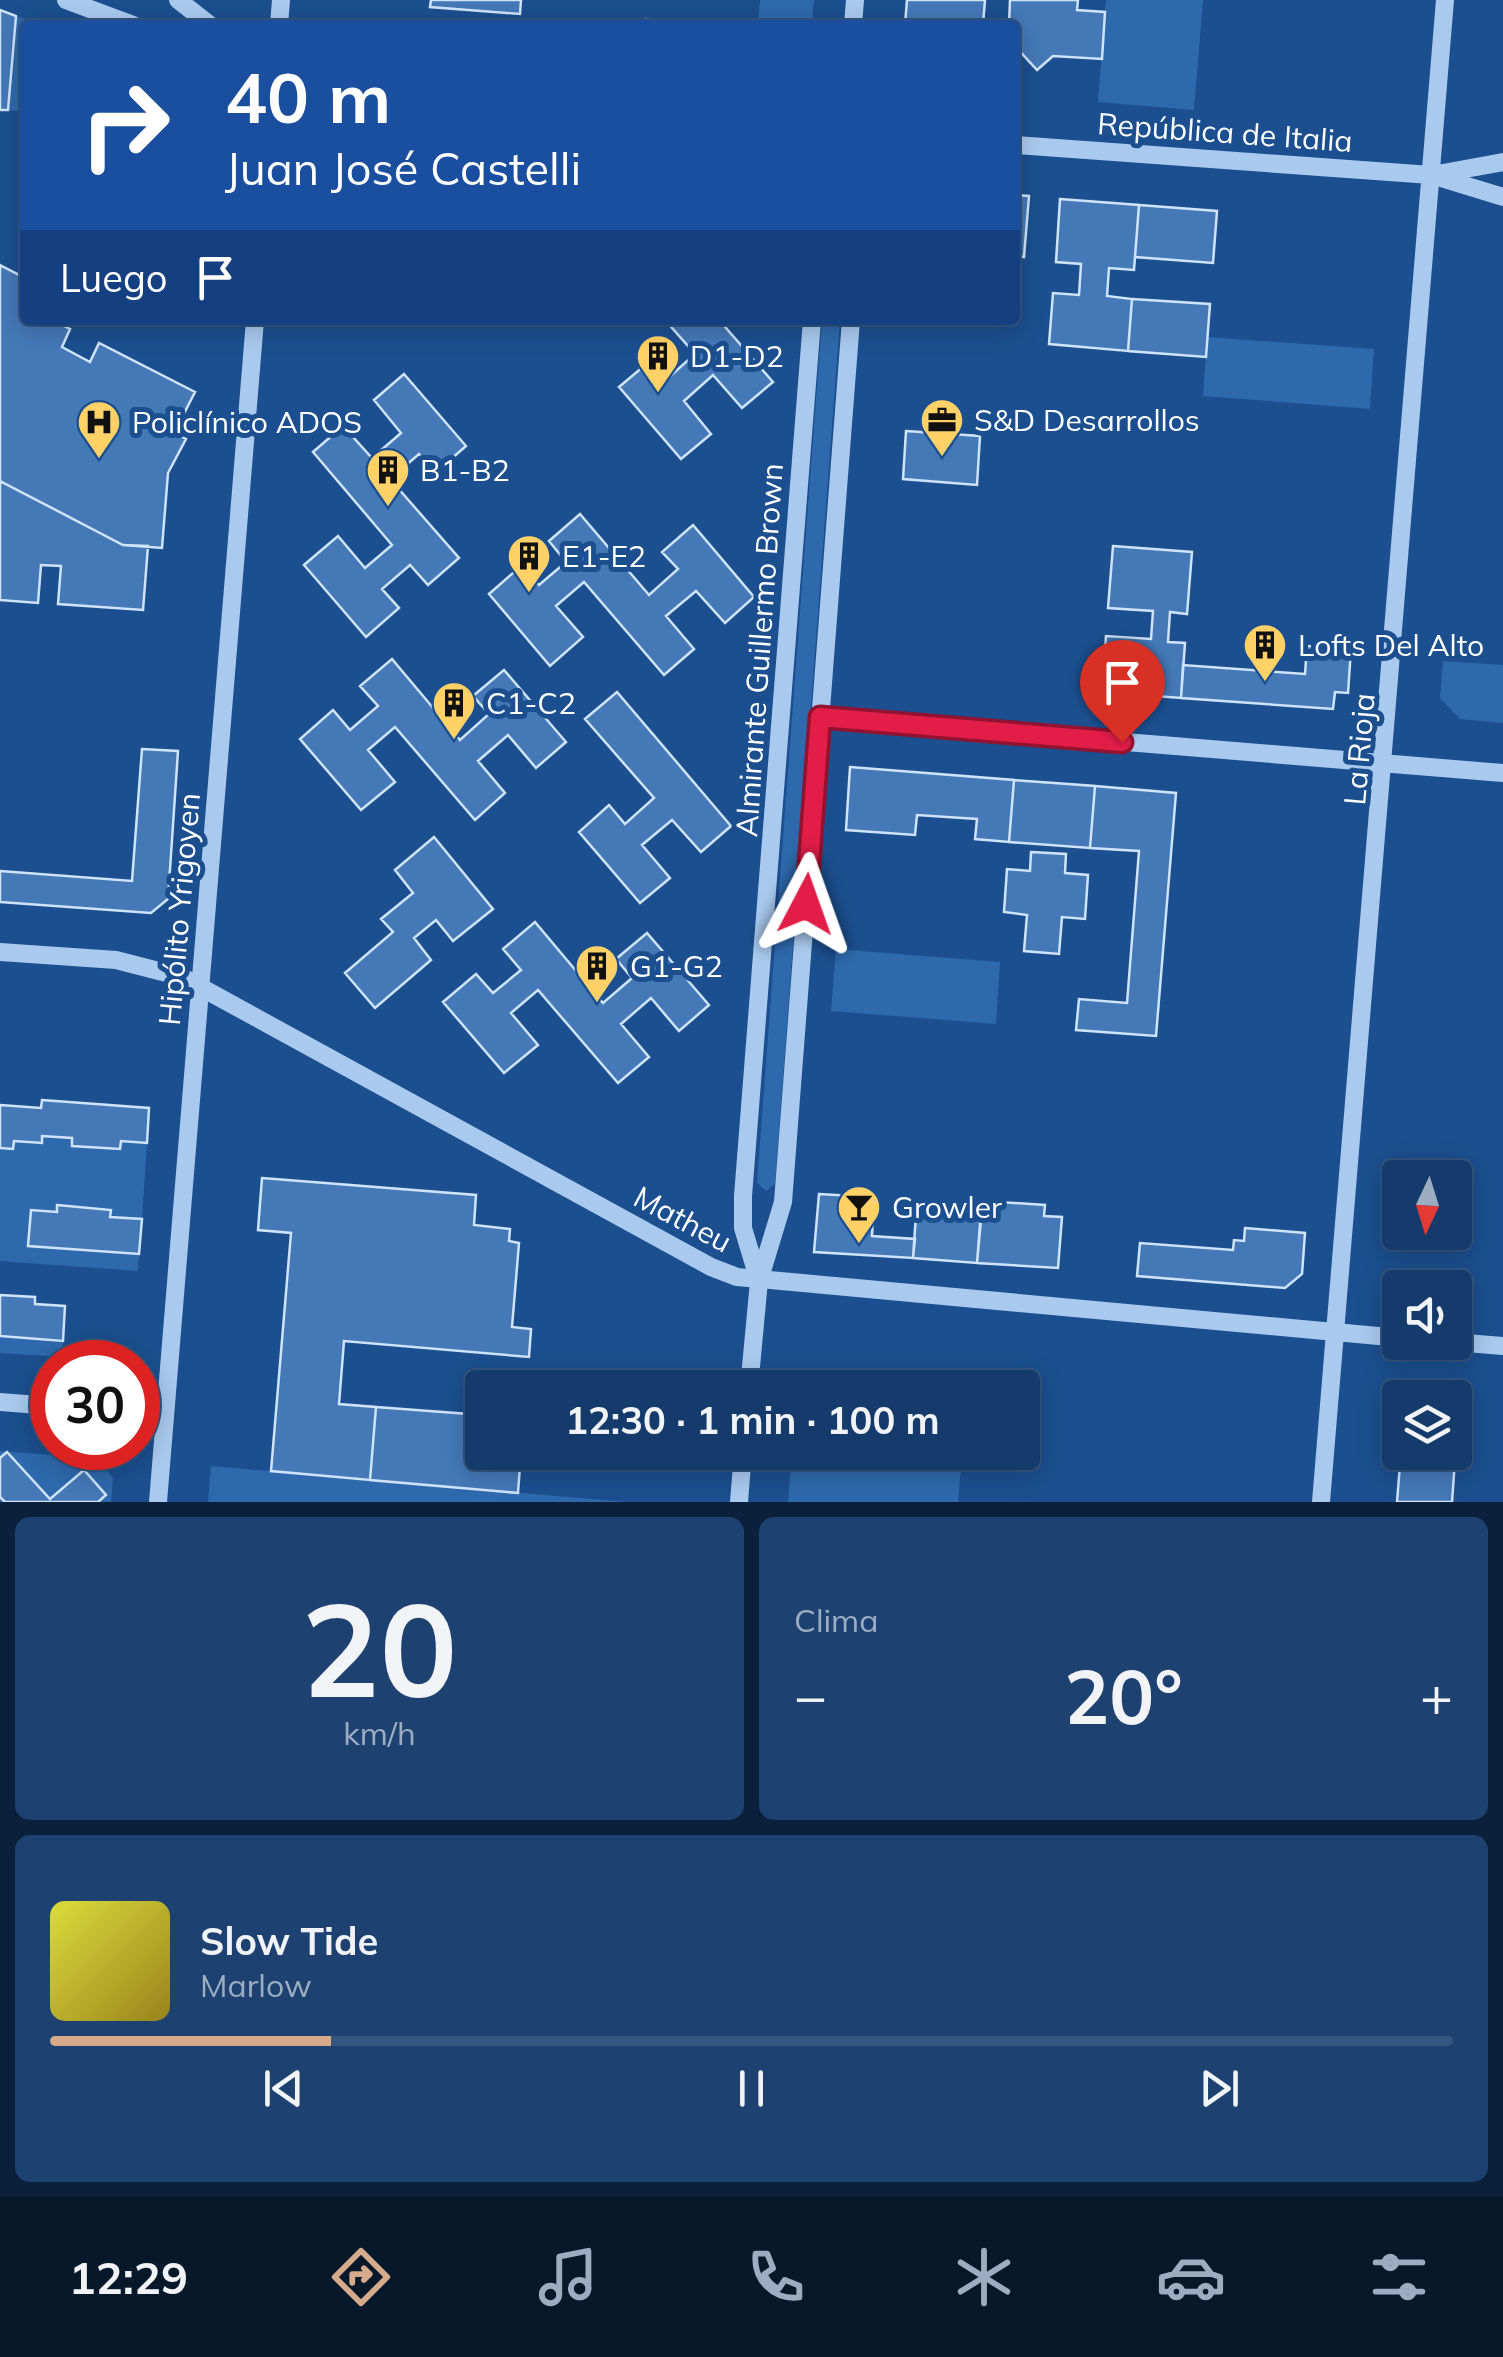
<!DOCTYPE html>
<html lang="es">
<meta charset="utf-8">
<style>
:root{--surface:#143b6b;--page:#1d4271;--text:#f1f3f6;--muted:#9dadc1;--line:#33557e;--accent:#d6ab8b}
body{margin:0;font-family:Mulish,sans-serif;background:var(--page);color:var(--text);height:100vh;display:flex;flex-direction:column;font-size:38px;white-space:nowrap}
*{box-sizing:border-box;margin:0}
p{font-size:32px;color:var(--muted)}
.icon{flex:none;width:55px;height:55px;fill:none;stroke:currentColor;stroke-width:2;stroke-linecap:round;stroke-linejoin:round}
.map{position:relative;height:1502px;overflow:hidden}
.drawer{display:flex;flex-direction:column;gap:15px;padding:15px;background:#0b203b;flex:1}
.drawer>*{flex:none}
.banner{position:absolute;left:20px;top:20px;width:1000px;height:305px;border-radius:10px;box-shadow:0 5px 25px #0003,0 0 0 2px var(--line);background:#1a4fa0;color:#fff;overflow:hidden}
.needle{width:65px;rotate:184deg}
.controls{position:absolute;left:1382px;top:1160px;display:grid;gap:20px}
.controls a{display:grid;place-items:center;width:90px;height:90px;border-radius:10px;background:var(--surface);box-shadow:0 5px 25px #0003,0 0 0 2px var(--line);font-size:50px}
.speed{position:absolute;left:30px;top:1340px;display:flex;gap:20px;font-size:50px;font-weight:700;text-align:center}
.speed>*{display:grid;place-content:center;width:130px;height:130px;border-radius:50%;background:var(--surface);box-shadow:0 5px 25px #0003,0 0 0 2px var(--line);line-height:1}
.speed .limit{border:15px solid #d22;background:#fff;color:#111}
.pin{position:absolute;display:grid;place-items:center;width:85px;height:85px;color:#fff;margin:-102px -42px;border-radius:50% 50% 50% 0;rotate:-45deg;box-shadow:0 0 10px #0007}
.pin .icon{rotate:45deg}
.me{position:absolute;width:110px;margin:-55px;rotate:4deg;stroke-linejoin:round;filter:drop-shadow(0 0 8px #0008)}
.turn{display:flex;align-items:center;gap:35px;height:210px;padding:0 40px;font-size:45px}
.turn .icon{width:130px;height:130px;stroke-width:2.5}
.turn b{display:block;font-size:70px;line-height:85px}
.then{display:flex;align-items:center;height:95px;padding:0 40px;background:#0003;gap:20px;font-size:38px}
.big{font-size:75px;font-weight:700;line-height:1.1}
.drawer .card{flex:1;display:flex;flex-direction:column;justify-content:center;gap:15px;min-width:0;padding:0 35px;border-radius:15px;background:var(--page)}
.drawer .dial{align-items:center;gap:0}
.dial b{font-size:130px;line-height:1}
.song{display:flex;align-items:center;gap:30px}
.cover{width:120px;height:120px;border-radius:15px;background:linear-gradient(135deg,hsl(60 70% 55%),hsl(50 70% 35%))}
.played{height:10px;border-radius:5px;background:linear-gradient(90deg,var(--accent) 20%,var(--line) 20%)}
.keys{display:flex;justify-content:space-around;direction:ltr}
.heat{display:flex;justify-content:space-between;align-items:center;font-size:55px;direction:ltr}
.drawer .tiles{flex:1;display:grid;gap:15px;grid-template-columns:1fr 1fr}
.card:last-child{grid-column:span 2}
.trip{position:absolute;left:465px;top:1370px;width:575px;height:100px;border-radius:10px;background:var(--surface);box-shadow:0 5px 25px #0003,0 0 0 2px var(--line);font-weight:700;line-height:100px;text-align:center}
.menu{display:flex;height:160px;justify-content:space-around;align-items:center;background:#08182b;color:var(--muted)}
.menu .icon{width:70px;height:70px}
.menu .selected{color:var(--accent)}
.menu b{font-size:45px;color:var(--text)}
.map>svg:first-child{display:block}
.green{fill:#2e69ad}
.building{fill:#4478b7;stroke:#cfe3fa;stroke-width:2.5}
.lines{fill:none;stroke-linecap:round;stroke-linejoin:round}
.minor{stroke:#a9c9ee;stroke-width:18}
.route-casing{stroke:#92132f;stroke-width:25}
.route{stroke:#e11d48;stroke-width:18}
.labels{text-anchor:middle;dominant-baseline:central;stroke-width:10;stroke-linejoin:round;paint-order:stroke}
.street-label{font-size:30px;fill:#fff;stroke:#1b4f8f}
.poi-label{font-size:30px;fill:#fff;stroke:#1b4f8f;text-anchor:start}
</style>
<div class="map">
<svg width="1503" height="1502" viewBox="0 0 1503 1502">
<rect width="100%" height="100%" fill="#1b4f8f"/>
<path class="green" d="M 760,0 L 814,0 L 812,25 L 758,25 Z
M 1106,0 L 1203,0 L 1194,110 L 1098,102 Z
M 16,16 L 43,25 L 25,25 L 25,112 L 8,110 Z
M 822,320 L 840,320 L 775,1184 L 766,1191 L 757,1183 Z
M 1207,337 L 1374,349 L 1370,409 L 1203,396 Z
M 1443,661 L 1503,665 L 1503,723 L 1460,719 L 1440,698 Z
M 836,949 L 1000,962 L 996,1024 L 831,1011 Z
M 42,1136 L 72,1138 L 73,1146 L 119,1149 L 121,1141 L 147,1143 L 142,1219 L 110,1217 L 110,1210 L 58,1206 L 57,1212 L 32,1210 L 28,1245 L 139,1254 L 138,1271 L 0,1261 L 0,1148 L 13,1149 L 14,1141 L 41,1143 Z
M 0,1336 L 63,1341 L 62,1357 L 0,1353 Z
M 0,1451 L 96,1458 L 113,1478 L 111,1502 L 0,1502 Z
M 918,1453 L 962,1456 L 958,1502 L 788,1502 L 792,1453 Z
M 211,1466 L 625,1502 L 208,1502 Z"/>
<path class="building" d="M 431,0 L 521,0 L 520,14 L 430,7 Z
M 907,0 L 985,0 L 983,25 L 905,25 Z
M 1010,0 L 1078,0 L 1077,10 L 1105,12 L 1102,59 L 1053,56 L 1037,70 L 1015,46 L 1015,25 L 1009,25 Z
M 0,10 L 16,16 L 8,110 L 0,110 Z
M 646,19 L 737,25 L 646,25 Z
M 1015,195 L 1029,196 L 1024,257 L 1015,256 Z
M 1060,199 L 1139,205 L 1134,270 L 1109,268 L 1107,296 L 1132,299 L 1128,351 L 1049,344 L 1053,293 L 1079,295 L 1081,264 L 1056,262 Z
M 1139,205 L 1217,211 L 1213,263 L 1135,257 Z
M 0,265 L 25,278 L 25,320 L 52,320 L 70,329 L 62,347 L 90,362 L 99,343 L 195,392 L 174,433 L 186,439 L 168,473 L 162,548 L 123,545 L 0,481 Z
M 1132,299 L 1210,304 L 1206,357 L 1128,351 Z
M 665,320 L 719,320 L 773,382 L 742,408 L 713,375 L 684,401 L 711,434 L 681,459 L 619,387 L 650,361 L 666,380 L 695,354 Z
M 404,374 L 466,446 L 435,473 L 419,454 L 390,479 L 459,558 L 428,585 L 410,565 L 382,589 L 399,608 L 366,637 L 304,565 L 338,536 L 365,568 L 392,545 L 313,452 L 343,426 L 372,458 L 401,433 L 374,400 Z
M 906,431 L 980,436 L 977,485 L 903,479 Z
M 0,481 L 123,545 L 148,546 L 143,610 L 58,604 L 61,566 L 41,565 L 38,603 L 0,600 Z
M 580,514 L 649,595 L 678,569 L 662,552 L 693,525 L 754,597 L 725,623 L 696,591 L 666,616 L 694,649 L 664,675 L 584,582 L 556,606 L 583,637 L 550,666 L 489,594 L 522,565 L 539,585 L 566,562 L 549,541 Z
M 1113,546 L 1192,552 L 1187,614 L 1170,612 L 1168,642 L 1185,643 L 1181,698 L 1102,692 L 1106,636 L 1151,639 L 1153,611 L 1108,608 Z
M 1307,646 L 1351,649 L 1348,693 L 1335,692 L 1333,709 L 1181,698 L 1183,665 L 1305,674 Z
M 392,659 L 460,740 L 489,714 L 473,696 L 504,670 L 566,742 L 536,768 L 508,735 L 478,761 L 505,793 L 475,820 L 395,727 L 368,750 L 395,782 L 361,810 L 300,739 L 333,710 L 350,730 L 378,706 L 360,686 Z
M 617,692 L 731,826 L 701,852 L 672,820 L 642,845 L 670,878 L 640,903 L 579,832 L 609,805 L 625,824 L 654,798 L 585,719 Z
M 142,749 L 178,751 L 168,899 L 151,913 L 0,902 L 0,871 L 132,881 Z
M 850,767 L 1014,780 L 1009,842 L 975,839 L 977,819 L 917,815 L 915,835 L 846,830 Z
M 1014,780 L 1095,786 L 1090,848 L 1009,842 Z
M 1095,786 L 1176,793 L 1156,1036 L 1076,1030 L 1079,999 L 1127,1003 L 1139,851 L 1090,848 Z
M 434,837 L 493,909 L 453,941 L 436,920 L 414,938 L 431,960 L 375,1008 L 345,973 L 393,932 L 381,919 L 413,893 L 395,870 Z
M 1031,852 L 1066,854 L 1065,873 L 1088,875 L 1085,919 L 1062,917 L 1059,954 L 1024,951 L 1027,915 L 1004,912 L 1007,869 L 1030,871 Z
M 535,922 L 603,1003 L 632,978 L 616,959 L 647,933 L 709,1005 L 679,1031 L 651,998 L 621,1024 L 649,1057 L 618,1083 L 538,990 L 511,1013 L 538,1045 L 504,1073 L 443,1002 L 476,974 L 493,993 L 521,970 L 503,949 Z
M 42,1100 L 149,1108 L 147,1143 L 121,1141 L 120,1149 L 72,1146 L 72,1138 L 42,1136 L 42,1143 L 14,1141 L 13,1149 L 0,1148 L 0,1105 L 41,1108 Z
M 262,1178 L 476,1195 L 474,1225 L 510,1229 L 509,1241 L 519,1243 L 512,1327 L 531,1329 L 529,1357 L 344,1341 L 339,1404 L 376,1407 L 370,1480 L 271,1471 L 291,1233 L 258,1230 Z
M 819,1194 L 853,1196 L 852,1215 L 873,1217 L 872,1236 L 915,1239 L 913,1258 L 814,1252 Z
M 999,1202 L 1045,1205 L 1044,1216 L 1062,1217 L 1058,1268 L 977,1263 L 981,1211 L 998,1212 Z
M 57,1205 L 111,1210 L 110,1217 L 142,1219 L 139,1254 L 28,1246 L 31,1210 L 57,1212 Z
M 916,1215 L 981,1220 L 977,1263 L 913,1258 Z
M 1245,1228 L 1305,1233 L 1302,1274 L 1285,1288 L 1137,1276 L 1140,1243 L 1233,1250 L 1234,1240 L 1244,1241 Z
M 0,1295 L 35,1297 L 35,1304 L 65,1306 L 63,1341 L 0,1336 Z
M 376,1407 L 482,1415 L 482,1452 L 521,1452 L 518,1493 L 370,1480 Z
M 1455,1432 L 1457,1432 L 1452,1502 L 1397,1502 L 1401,1452 L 1455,1452 Z
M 7,1452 L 50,1499 L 84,1470 L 106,1495 L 98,1502 L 5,1502 L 0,1497 L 0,1458 Z"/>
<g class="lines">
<path class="minor" d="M 66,0 L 133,25
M 178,0 L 210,25
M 279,25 L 281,0
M 853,25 L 855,0
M 1015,145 L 1431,175 L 1503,197
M 1432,175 L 1503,162
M 820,717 L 1503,773
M 0,952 L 116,960 L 182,977 L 711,1267 L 737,1277 L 1400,1338
M 759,1281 L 743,1228 L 743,1196 L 812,320
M 1454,1342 L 1503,1346
M 749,1388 L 759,1281 L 783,1202 L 851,320
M 0,1402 L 52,1406
M 138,1413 L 165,1415
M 158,1502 L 255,320
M 739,1502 L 743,1452
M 1321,1502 L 1445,0"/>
</g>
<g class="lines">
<g class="route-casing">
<path id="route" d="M 806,904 L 820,717 L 1122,742"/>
</g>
<use href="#route" class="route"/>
</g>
<defs>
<g id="building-pin" transform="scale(2.25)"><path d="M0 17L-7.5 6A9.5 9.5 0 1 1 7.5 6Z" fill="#ffd166" stroke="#1b4f8f"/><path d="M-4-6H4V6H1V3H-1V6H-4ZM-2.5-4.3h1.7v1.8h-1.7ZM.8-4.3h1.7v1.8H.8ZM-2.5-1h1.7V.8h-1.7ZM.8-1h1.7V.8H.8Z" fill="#111"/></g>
<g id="office-pin" transform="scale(2.25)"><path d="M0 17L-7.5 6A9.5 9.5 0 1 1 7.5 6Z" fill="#ffd166" stroke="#1b4f8f"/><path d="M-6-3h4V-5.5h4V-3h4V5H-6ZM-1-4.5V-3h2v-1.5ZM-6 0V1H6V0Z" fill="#111"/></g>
<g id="hospital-pin" transform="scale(2.25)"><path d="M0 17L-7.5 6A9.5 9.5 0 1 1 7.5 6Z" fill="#ffd166" stroke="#1b4f8f"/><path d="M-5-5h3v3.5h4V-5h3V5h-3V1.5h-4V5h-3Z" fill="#111"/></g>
<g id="bar-pin" transform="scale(2.25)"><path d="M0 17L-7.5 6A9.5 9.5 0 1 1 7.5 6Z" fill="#ffd166" stroke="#1b4f8f"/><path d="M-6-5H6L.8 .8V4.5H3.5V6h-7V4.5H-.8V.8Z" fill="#111"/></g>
</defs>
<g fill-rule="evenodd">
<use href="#building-pin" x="658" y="356"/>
<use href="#office-pin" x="942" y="420"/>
<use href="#hospital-pin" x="99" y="422"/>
<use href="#building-pin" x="388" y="470"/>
<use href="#building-pin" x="529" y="556"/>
<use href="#building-pin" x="1265" y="645"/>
<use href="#building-pin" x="454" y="703"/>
<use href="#building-pin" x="597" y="966"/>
<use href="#bar-pin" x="859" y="1207"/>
</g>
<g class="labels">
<g class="street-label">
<text transform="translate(1225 132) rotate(4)">República de Italia</text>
<text transform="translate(759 650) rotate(-86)">Almirante Guillermo Brown</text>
<text transform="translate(1359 749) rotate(-85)">La Rioja</text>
<text transform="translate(179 909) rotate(-85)">Hipólito Yrigoyen</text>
<text transform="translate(683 1219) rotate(28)">Matheu</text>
</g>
<g class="poi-label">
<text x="690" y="356">D1-D2</text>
<text x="974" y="420">S&amp;D Desarrollos</text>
<text x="132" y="422">Policlínico ADOS</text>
<text x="420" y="470">B1-B2</text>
<text x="562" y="556">E1-E2</text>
<text x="1298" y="645">Lofts Del Alto</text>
<text x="486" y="703">C1-C2</text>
<text x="630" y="966">G1-G2</text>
<text x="892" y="1207">Growler</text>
</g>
</g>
</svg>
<div class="controls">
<a><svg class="needle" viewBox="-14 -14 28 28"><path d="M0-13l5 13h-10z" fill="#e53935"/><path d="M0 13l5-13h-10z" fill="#9dadc1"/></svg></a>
<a><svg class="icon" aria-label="sound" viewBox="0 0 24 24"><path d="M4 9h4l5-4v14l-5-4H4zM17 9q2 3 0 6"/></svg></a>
<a><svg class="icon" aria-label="layers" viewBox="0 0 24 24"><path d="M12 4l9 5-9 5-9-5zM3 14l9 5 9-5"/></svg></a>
</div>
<div class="speed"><div class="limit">30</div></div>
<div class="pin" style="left:1122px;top:742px;background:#d93025"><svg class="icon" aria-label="arrive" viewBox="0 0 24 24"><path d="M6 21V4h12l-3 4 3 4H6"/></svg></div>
<svg class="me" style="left:806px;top:904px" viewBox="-20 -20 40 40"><path d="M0-17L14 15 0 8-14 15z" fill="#e11d48" stroke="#fff" stroke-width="4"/></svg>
<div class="trip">12:30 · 1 min · 100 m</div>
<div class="banner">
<div class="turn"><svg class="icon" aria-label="right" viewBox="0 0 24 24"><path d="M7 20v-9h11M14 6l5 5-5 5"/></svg><div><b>40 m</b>Juan José Castelli</div></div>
<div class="then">Luego<svg class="icon" aria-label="arrive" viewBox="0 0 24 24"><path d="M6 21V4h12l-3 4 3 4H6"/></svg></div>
</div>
</div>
<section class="drawer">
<div class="tiles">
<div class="card dial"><b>20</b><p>km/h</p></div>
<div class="card"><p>Clima</p>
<div class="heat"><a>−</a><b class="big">20°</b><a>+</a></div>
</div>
<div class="card">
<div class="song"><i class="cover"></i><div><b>Slow Tide</b><p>Marlow</p></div></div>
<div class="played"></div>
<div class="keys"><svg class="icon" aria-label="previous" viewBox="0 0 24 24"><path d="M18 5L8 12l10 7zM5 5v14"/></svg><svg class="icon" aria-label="pause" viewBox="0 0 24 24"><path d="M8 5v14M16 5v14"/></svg><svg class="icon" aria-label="next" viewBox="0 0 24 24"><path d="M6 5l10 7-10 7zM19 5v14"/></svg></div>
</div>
</div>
</section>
<nav class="menu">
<b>12:29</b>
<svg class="icon selected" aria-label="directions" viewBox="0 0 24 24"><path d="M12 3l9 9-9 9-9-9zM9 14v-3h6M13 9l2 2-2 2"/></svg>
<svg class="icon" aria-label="music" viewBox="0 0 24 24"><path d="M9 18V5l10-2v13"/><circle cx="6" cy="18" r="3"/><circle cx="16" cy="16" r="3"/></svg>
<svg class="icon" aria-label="phone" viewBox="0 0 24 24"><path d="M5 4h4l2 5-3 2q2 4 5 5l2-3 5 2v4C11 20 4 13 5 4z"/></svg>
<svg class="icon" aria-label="climate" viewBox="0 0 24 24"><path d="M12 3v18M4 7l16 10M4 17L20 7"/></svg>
<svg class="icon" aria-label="car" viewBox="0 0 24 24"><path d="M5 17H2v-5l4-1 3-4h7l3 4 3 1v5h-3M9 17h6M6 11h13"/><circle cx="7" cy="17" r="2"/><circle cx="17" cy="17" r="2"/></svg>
<svg class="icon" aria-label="filters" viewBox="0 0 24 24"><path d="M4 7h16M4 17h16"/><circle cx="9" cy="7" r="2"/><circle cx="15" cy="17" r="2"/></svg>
</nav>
